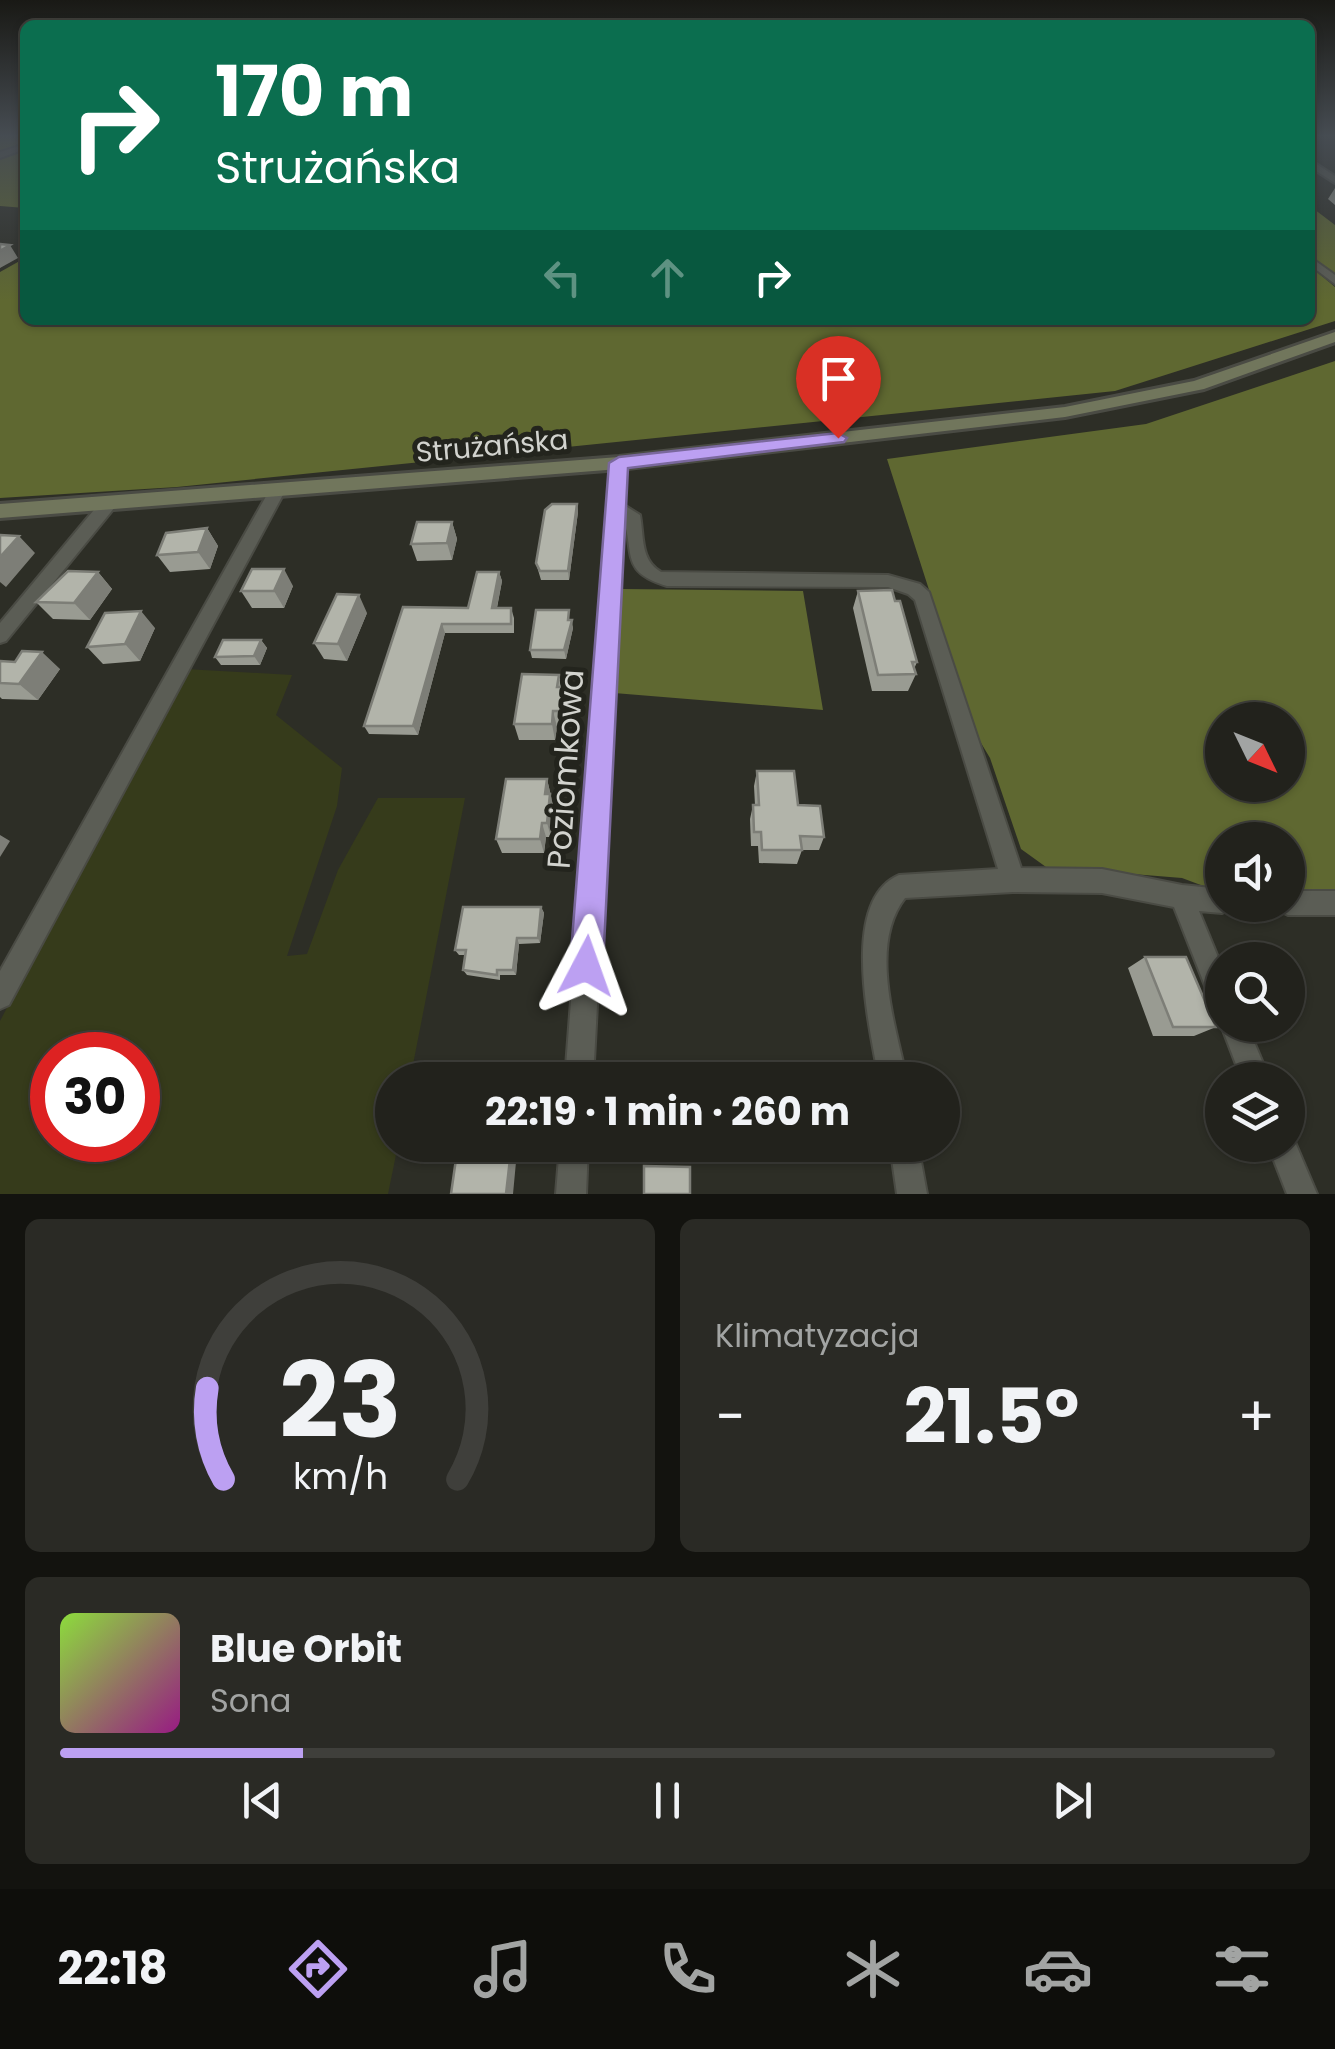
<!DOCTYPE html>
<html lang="pl">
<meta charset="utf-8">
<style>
:root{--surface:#22221c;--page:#2a2a25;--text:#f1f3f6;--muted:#a2a4a3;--line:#3f3f3b;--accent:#bca0f2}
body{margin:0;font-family:Poppins,sans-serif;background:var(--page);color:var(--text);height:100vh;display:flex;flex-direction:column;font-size:38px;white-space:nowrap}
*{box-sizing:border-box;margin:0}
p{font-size:32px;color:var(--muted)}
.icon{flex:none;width:55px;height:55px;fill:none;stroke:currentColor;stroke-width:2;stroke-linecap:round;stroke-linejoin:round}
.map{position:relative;height:1194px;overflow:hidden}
.drawer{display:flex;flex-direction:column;gap:25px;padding:25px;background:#13130f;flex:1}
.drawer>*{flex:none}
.banner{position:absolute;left:20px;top:20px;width:1295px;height:305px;border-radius:15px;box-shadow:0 2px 8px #0004,0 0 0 2px var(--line);background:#0b6e4f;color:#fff;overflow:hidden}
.needle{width:65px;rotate:133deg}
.fabs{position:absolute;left:1205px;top:702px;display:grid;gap:20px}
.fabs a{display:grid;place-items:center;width:100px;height:100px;border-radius:50%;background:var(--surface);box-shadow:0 2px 8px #0004,0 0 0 2px var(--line);font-size:50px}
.speed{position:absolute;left:30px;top:1032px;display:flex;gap:20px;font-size:50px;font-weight:700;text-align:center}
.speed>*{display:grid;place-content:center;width:130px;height:130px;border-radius:50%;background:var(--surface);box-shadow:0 2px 8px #0004,0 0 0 2px var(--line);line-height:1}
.speed .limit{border:15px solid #d22;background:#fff;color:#111}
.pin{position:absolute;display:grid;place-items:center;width:85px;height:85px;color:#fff;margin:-102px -42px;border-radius:50% 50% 50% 0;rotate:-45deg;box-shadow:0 0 10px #0007}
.pin .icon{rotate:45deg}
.me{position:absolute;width:110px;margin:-55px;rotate:4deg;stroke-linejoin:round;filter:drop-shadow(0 0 8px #0008)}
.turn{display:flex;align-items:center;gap:35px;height:210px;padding:0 30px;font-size:45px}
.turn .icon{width:130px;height:130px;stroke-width:2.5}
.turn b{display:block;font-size:70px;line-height:85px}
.lanes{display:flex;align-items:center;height:95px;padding:0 30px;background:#0003;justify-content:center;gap:50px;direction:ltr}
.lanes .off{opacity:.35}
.big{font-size:75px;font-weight:700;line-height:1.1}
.drawer .tile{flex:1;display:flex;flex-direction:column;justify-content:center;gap:15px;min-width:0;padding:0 35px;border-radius:15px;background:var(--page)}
.drawer .dial{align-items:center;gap:0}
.dial svg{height:260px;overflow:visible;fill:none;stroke:var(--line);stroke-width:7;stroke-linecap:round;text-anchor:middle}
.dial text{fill:var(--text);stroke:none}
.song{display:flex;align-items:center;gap:30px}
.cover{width:120px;height:120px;border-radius:15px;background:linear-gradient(135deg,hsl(90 70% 55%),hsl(310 70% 35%))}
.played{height:10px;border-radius:5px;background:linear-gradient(90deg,var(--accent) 20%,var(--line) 20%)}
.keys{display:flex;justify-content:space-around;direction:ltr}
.heat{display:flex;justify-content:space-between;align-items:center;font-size:55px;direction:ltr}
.drawer .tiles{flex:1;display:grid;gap:25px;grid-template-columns:1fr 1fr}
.tile:last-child{grid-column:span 2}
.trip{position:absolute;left:375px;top:1062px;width:585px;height:100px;border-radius:50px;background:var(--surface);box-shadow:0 2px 8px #0004,0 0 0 2px var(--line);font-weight:700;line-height:100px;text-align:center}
.menu{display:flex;height:160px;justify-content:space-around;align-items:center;background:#0e0e0b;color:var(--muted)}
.menu .icon{width:70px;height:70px}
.menu .active{color:var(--accent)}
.menu b{font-size:45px;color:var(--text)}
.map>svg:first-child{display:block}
.green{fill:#363b1b;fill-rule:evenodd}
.forest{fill:#5f6831;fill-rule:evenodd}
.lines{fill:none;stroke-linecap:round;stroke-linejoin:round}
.minor-casing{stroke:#4a4b44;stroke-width:4}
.secondary-casing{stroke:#4a4b44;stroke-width:6}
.minor{fill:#5b5d55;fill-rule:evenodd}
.secondary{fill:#71765c;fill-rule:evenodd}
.wall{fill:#999b92}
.shaded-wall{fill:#7d7e77}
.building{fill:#b2b4aa;stroke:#7d7e77;stroke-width:2.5}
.route{fill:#bca0f2;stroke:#7a689d;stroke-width:2.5}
.labels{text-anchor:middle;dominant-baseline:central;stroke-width:10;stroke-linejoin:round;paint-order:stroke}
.street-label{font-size:28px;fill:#d2d3ce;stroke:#23241d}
.near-street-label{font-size:32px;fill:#d2d3ce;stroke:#23241d}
</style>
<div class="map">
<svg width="1335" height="1194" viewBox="0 0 1335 1194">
<rect width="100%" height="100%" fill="#2d2e26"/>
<path class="green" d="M 185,669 L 292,675 L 276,715 L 342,768 L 337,806 L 287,956 L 307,954 L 338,870 L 378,798 L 465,798 L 410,1080 L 392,1080 L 392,1145 L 398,1145 L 388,1194 L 0,1194 L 0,1021 ZM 52,1055 L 138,1055 L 138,1140 L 52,1140 Z"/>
<path class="forest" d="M 0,134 L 25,137 L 25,208 L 0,206 Z
M 1310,206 L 1335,225 L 1335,277 L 1310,256 Z
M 25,258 L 25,320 L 1310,320 L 1310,266 L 1335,287 L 1335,321 L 1115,391 L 177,487 L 0,498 L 0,272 Z
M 1335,361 L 1335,890 L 1288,892 L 1288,840 L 1222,840 L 1222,893 L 1182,878 L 1046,867 L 1021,849 L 990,758 L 975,733 L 887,459 L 1146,424 ZM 1222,720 L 1288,720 L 1288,785 L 1222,785 Z
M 621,589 L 803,591 L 823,710 L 614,693 Z"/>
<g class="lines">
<g class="minor-casing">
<path id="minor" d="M 25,144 L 25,149 L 0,158 L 0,152 Z
M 1310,160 L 1335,176 L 1335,183 L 1310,167 Z
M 1310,257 L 1335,275 L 1335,284 L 1310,265 Z
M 619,458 L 626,463 L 624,505 L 640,515 C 644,536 640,560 661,572 L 888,575 L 920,584 L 929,592 L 1021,868 L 1102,869 L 1182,885 L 1222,889 L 1222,905 L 1232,905 L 1230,909 L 1222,913 L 1199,911 L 1222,967 L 1222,1010 L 1213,1006 L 1174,907 L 1102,893 L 1013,892 L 905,898 C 868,945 896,1027 907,1080 L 879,1080 C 871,1032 838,901 899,875 L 998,869 L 915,600 L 908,594 L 888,587 L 667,586 C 620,572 635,554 623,517 L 593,1080 L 565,1080 L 612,463 Z
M 277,486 L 285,491 L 9,1005 L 0,1009 L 0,971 L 269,491 Z
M 109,498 L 117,503 L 115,507 L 6,641 L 0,643 L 0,623 L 103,499 Z
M 1288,891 L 1335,891 L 1335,915 L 1288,915 L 1280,911 L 1277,905 L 1288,905 Z
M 1222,1021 L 1222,1025 L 1247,1025 L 1270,1080 L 1242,1080 L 1221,1025 Z
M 1288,1133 L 1292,1135 L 1317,1194 L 1287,1194 L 1268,1145 L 1288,1145 Z
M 560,1145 L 588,1145 L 586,1194 L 556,1194 Z
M 890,1145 L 918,1145 L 927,1194 L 897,1194 Z"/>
</g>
<g class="secondary-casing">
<path id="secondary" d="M 1335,332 L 1335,342 L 1204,389 L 1065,417 L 619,469 L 0,518 L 0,504 L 619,457 L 1065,407 L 1194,381 Z"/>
</g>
<use href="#minor" class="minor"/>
<use href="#secondary" class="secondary"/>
</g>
<path class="wall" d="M 1335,188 L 1335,205 L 1328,199 Z
M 577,504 L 578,512 L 569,580 L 541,580 L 536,563 Z
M 452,522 L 457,539 L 452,560 L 417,561 L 411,544 Z
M 207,528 L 218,546 L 210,569 L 170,572 L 157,555 Z
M 98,572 L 112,589 L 90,620 L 53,619 L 36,602 Z
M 499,572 L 502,581 L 497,608 L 511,608 L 514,618 L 514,633 L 445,633 L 418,735 L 369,734 L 364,726 L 403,607 L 468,608 Z
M 293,586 L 284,608 L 252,608 L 241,591 Z
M 858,591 L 917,662 L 914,669 L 916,674 L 908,691 L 872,691 L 853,608 Z
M 367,613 L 347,661 L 324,659 L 314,643 Z
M 570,620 L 573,628 L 566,659 L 532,658 L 530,650 Z
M 155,628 L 140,661 L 103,664 L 87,647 Z
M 261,640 L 267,648 L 260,665 L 221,665 L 215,657 Z
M 0,661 L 60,669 L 38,700 L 2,699 L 0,697 Z
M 559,675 L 567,703 L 564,727 L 557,727 L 555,740 L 519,740 L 514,724 Z
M 757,771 L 798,805 L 824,837 L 819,850 L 802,850 L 797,864 L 759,863 L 758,846 L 751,846 L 750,819 L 753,805 L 755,805 L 754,786 Z
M 547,779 L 554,809 L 551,837 L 546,837 L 544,853 L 502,853 L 496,839 Z
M 541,907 L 544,913 L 540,943 L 519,944 L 516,975 L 500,975 L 500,980 L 467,975 L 463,970 L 466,955 L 459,955 L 455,950 Z
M 1145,957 L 1216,1027 L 1194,1036 L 1153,1036 L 1128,968 Z"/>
<path class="shaded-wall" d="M 10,245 L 18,258 L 0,268 L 0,251 Z
M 577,504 L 578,512 L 569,580 L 568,571 Z
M 452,522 L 457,539 L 452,560 L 447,543 Z
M 207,528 L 218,546 L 210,569 L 198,552 Z
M 19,536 L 35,553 L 6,587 L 0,582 L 0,557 Z
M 284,569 L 293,586 L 284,608 L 274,591 Z
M 98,572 L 112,589 L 90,620 L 74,603 Z
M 499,572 L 502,581 L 495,617 L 492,608 Z
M 359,595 L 367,613 L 347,661 L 338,644 Z
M 141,611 L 155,628 L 140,661 L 125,644 Z
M 572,620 L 573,628 L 566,659 L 564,650 Z
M 442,624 L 445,633 L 418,735 L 413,726 Z
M 261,640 L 267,648 L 260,665 L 254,656 Z
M 42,652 L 60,669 L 38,700 L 19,684 Z
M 564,687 L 567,703 L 564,727 L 560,711 Z
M 553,711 L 557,727 L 555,740 L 552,724 Z
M 547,779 L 554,809 L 551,837 L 547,823 L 545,794 Z
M 542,823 L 546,837 L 544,853 L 540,839 Z
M 0,835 L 10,841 L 0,857 Z
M 541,907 L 544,913 L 540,943 L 538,938 Z
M 517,938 L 519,944 L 516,975 L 513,970 Z
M 510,1159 L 516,1162 L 513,1194 L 506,1194 Z"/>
<path class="building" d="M 0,244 L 10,245 L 0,251 Z
M 552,504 L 577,504 L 568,571 L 540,571 L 536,563 L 545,510 Z
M 417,522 L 452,522 L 447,543 L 411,544 Z
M 207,528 L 198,552 L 157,555 L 166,533 Z
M 0,535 L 19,536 L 0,557 Z
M 252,569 L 284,569 L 274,591 L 241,591 Z
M 68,571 L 98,572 L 74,603 L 36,602 Z
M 477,572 L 499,572 L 492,608 L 511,608 L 511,624 L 442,624 L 413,726 L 364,726 L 403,607 L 468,608 Z
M 892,590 L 895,601 L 900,601 L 917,662 L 912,662 L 916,674 L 878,675 L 858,591 Z
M 337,594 L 359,595 L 338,644 L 314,643 Z
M 536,610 L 569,610 L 568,620 L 572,620 L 564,650 L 530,650 Z
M 141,611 L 125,644 L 87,647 L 105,613 Z
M 223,640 L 261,640 L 254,656 L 215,657 Z
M 22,651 L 42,652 L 19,684 L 0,683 L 0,661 L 15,662 Z
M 522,674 L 559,675 L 557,687 L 564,687 L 560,711 L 553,711 L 552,724 L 514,724 Z
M 757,771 L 794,771 L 798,805 L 820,806 L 824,837 L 800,836 L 802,850 L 762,850 L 761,832 L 754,832 L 753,805 L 759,805 Z
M 506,779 L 547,779 L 545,794 L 550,794 L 547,823 L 542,823 L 540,839 L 496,839 Z
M 463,907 L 541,907 L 538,938 L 517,938 L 513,970 L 497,970 L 497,975 L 463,970 L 466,950 L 455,950 Z
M 1145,957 L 1186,957 L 1216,1027 L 1173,1027 Z
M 456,1159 L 510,1159 L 506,1194 L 451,1194 Z
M 644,1166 L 690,1167 L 690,1194 L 644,1194 Z"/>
<linearGradient id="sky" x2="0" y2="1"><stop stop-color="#191915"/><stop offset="0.45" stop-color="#464c52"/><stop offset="1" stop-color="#464c52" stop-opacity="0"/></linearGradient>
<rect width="1335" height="301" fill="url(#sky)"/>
<path class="route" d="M 838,433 L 847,438 L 844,442 L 628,468 L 603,966 L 598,977 L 586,982 L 575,977 L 570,966 L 609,463 L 619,457 Z"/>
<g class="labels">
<g class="street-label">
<text transform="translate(492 446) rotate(-5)">Strużańska</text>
</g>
<g class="near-street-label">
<text transform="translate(565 769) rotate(-86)">Poziomkowa</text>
</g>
</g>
</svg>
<div class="fabs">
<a><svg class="needle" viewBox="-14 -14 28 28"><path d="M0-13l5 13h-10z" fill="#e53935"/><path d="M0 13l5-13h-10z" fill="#a2a4a3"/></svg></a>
<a><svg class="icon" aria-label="sound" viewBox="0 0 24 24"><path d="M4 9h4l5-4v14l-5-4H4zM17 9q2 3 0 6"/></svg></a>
<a><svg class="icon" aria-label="search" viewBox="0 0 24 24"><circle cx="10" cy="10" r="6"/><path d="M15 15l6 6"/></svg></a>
<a><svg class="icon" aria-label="layers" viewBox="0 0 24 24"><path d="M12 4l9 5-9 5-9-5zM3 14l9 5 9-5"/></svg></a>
</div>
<div class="speed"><div class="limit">30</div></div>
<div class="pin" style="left:838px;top:438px;background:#d93025"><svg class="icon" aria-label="arrive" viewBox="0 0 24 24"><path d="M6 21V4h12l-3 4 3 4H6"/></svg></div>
<svg class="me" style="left:586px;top:966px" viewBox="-20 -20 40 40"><path d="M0-17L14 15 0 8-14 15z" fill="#bca0f2" stroke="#fff" stroke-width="4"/></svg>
<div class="trip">22:19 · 1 min · 260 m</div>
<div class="banner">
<div class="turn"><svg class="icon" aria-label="right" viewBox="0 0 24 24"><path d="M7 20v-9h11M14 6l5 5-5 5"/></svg><div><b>170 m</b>Strużańska</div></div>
<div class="lanes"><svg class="icon off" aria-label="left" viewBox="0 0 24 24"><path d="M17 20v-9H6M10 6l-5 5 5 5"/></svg><svg class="icon off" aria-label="ahead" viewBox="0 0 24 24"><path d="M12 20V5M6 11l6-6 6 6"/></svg><svg class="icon" aria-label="right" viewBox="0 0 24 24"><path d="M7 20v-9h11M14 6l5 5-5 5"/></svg></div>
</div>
</div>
<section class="drawer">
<div class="tiles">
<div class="tile dial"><svg viewBox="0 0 100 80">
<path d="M14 69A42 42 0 1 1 86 69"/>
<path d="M14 69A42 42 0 0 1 9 41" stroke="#bca0f2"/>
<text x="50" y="56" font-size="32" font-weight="700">23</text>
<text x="50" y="72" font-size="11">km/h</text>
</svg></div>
<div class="tile"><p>Klimatyzacja</p>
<div class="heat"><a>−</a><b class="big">21.5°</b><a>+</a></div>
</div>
<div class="tile">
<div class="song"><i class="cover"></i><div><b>Blue Orbit</b><p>Sona</p></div></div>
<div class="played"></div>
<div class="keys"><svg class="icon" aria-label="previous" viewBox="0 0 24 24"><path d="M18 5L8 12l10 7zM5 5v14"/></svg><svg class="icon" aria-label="pause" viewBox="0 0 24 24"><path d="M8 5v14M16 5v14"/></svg><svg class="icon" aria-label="next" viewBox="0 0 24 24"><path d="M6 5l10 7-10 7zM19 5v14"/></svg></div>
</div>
</div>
</section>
<nav class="menu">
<b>22:18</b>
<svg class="icon active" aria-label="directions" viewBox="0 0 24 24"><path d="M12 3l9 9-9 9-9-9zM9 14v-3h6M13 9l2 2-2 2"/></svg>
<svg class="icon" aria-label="music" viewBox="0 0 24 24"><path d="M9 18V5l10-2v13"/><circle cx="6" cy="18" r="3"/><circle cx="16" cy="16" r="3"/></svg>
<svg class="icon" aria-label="phone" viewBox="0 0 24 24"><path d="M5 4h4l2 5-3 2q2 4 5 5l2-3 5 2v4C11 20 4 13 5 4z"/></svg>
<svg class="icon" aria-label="climate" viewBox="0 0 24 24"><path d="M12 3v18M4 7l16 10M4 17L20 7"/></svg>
<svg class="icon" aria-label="car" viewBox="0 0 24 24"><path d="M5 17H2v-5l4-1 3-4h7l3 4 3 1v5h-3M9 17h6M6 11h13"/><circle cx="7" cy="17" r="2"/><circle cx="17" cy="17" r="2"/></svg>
<svg class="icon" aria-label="filters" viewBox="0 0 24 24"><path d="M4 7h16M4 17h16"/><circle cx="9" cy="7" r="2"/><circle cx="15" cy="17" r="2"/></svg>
</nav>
